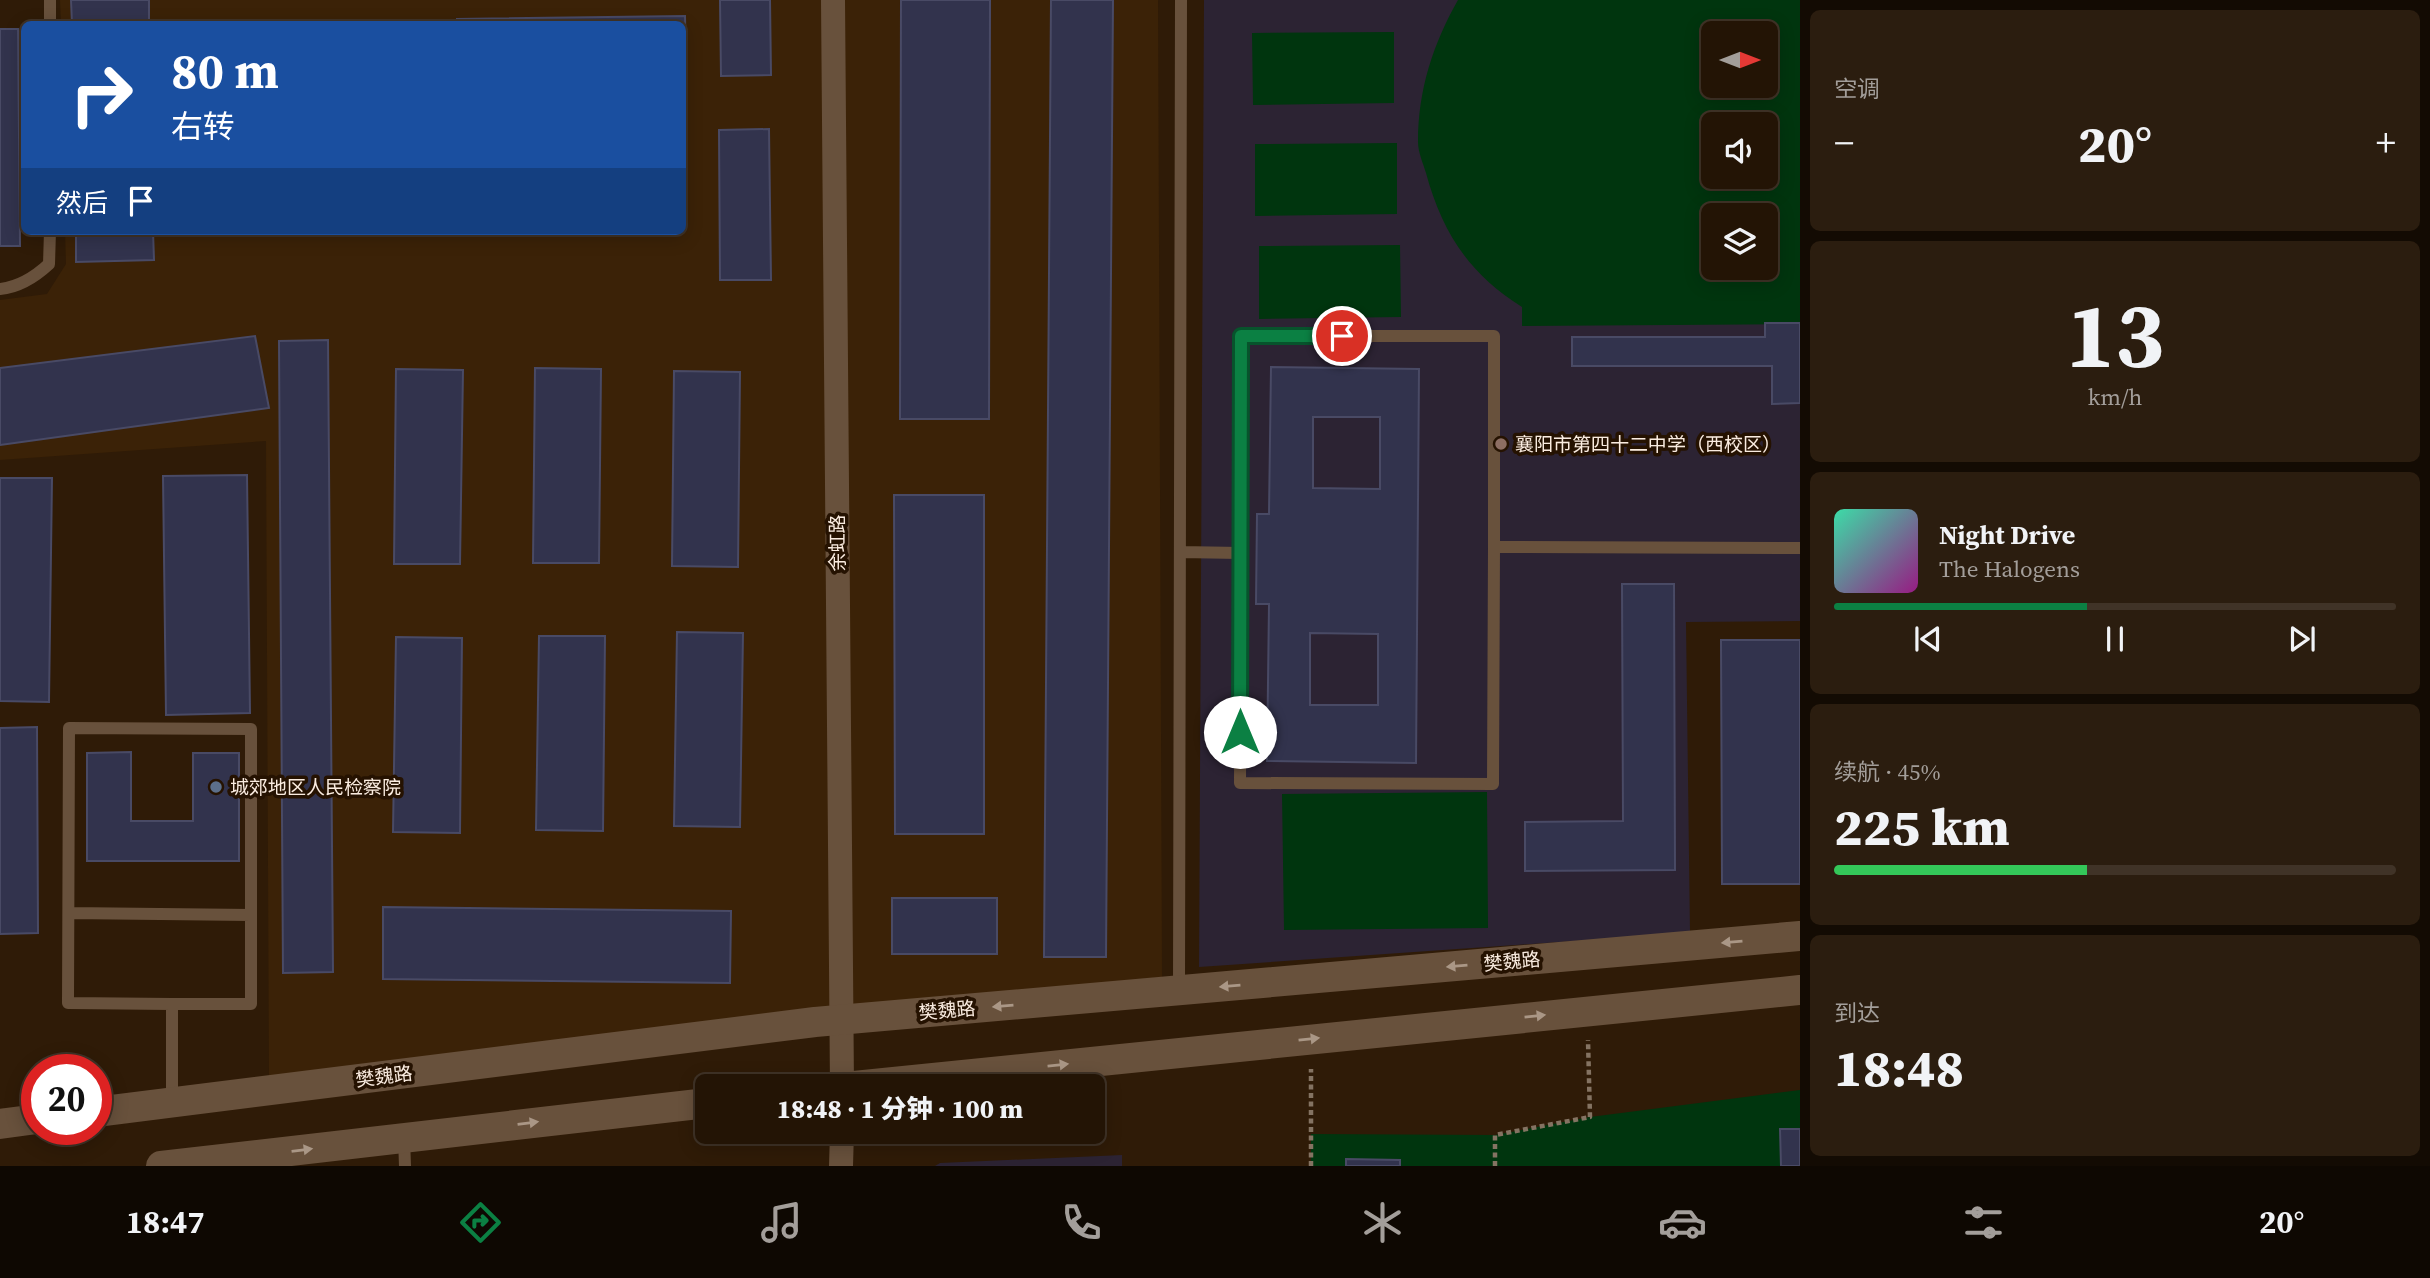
<!DOCTYPE html>
<html lang="zh">
<meta charset="utf-8">
<style>
:root{--surface:#231405;--page:#2b1d0f;--text:#f1f3f6;--muted:#a39e9a;--line:#403327;--accent:#0b8043}
body{margin:0;font-family:"Source Serif 4","Noto Sans SC",serif;background:var(--page);color:var(--text);height:100vh;display:flex;flex-direction:column;font-size:26px;white-space:nowrap}
*{box-sizing:border-box;margin:0}
p{font-size:23px;color:var(--muted)}
.icon{flex:none;width:38px;height:38px;fill:none;stroke:currentColor;stroke-width:2;stroke-linecap:round;stroke-linejoin:round}
.map{position:relative;flex:1;overflow:hidden}
.panel{display:flex;flex-direction:column;gap:10px;padding:10px;background:#130b03;width:630px}
.panel>*{flex:none}
.guide{position:absolute;left:21px;top:21px;width:665px;height:214px;border-radius:10px;box-shadow:0 4px 18px #0003,0 0 0 2px var(--line);background:#1a4fa0;color:#fff;overflow:hidden}
.needle{width:46px;rotate:90deg}
.fabs{position:absolute;left:1701px;top:21px;display:grid;gap:14px}
.fabs a{display:grid;place-items:center;width:77px;height:77px;border-radius:10px;background:var(--surface);box-shadow:0 4px 18px #0003,0 0 0 2px var(--line);font-size:35px}
.speed{position:absolute;left:21px;top:1054px;display:flex;gap:14px;font-size:35px;font-weight:700;text-align:center}
.speed>*{display:grid;place-content:center;width:91px;height:91px;border-radius:50%;background:var(--surface);box-shadow:0 4px 18px #0003,0 0 0 2px var(--line);line-height:1}
.speed .limit{border:10px solid #d22;background:#fff;color:#111}
.pin{position:absolute;display:grid;place-items:center;width:60px;height:60px;color:#fff;margin:-30px;border:4px solid #fff;border-radius:50%;box-shadow:0 2px 7px #0007}
.me{position:absolute;width:77px;margin:-38px;rotate:0deg;stroke-linejoin:round;filter:drop-shadow(0 0 5px #0008)}
.turn{display:flex;align-items:center;gap:24px;height:147px;padding:0 35px;font-size:32px}
.turn .icon{width:91px;height:91px;stroke-width:2.5}
.turn b{display:block;font-size:49px;line-height:60px}
.then{display:flex;align-items:center;height:66px;padding:0 35px;background:#0003;gap:14px;font-size:26px}
.big{font-size:52px;font-weight:800;line-height:1.1}
.panel .tile{flex:1;display:flex;flex-direction:column;justify-content:center;gap:10px;min-width:0;padding:0 24px;border-radius:10px;background:var(--page)}
.panel .dial{align-items:center;gap:0}
.dial b{font-size:91px;line-height:1}
.song{display:flex;align-items:center;gap:21px}
.cover{width:84px;height:84px;border-radius:10px;background:linear-gradient(135deg,hsl(160 70% 55%),hsl(310 70% 35%))}
.played{height:7px;border-radius:4px;background:linear-gradient(90deg,var(--accent) 45%,var(--line) 45%)}
.keys{display:flex;justify-content:space-around;direction:ltr}
.heat{display:flex;justify-content:space-between;align-items:center;font-size:38px;direction:ltr}
.charge{height:10px;border-radius:5px;background:linear-gradient(90deg,#34c759 45%,var(--line) 0)}
.trip{position:absolute;left:695px;top:1074px;width:410px;height:70px;border-radius:10px;background:var(--surface);box-shadow:0 4px 18px #0003,0 0 0 2px var(--line);font-weight:800;line-height:70px;text-align:center}
.menu{display:flex;height:112px;justify-content:space-around;align-items:center;background:#0e0802;color:var(--muted)}
.menu .icon{width:49px;height:49px}
.menu .current{color:var(--accent)}
.menu b{font-size:32px;color:var(--text)}
main{display:flex;flex:1;min-height:0}
.map>svg:first-child{display:block}
.built{fill:#3b2207}
.education{fill:#2c2333;fill-rule:evenodd}
.green{fill:#00350e;fill-rule:evenodd}
.building{fill:#32334d;stroke:#494a65;stroke-width:2;fill-rule:evenodd}
.lines{fill:none;stroke-linecap:round;stroke-linejoin:round}
.path{stroke:#847362;stroke-width:4.5;stroke-dasharray:5 3.5;stroke-linecap:butt}
.service{stroke:#68513c;stroke-width:12}
.minor{stroke:#68513c;stroke-width:24}
.tertiary{stroke:#68513c;stroke-width:30}
.oneway{fill:#aa9786}
.route-casing{stroke:#07532c;stroke-width:18}
.route{stroke:#0b8043;stroke-width:12}
.education-dot{fill:#8d6e63;stroke:#251201;stroke-width:2.5}
.service-dot{fill:#5c6f8a;stroke:#251201;stroke-width:2.5}
.labels{text-anchor:middle;dominant-baseline:central;stroke-width:7;stroke-linejoin:round;paint-order:stroke}
.poi-label{font-size:19px;fill:#faece0;stroke:#251201;text-anchor:start}
.street-label{font-size:19px;fill:#faece0;stroke:#251201}
</style>
<main>
<div class="map">
<svg width="1800" height="1166" viewBox="0 0 1800 1166">
<rect width="100%" height="100%" fill="#2f1b07"/>
<path class="built" d="M 60,0 L 1158,0 L 1162,977 L 269,1079 L 266,441 L 0,460 L 0,300 L 47,294 L 66,264 L 65,231 L 682,231 L 682,24 L 61,24 Z"/>
<path class="education" d="M 1204,0 L 1800,0 L 1800,621 L 1686,622 L 1690,933 L 1199,967 ZM 1713,33 L 1766,33 L 1766,86 L 1713,86 ZM 1713,124 L 1766,124 L 1766,177 L 1713,177 ZM 1713,215 L 1766,215 L 1766,268 L 1713,268 Z
M 1122,1155 L 1122,1166 L 935,1166 L 940,1163 Z"/>
<path class="green" d="M 1458,0 L 1800,0 L 1800,324 L 1522,326 L 1522,307 C 1469,274 1442,232 1426,173 C 1423,163 1418,152 1418,142 C 1418,90 1433,44 1458,0 ZM 1713,33 L 1766,33 L 1766,86 L 1713,86 ZM 1713,124 L 1766,124 L 1766,177 L 1713,177 ZM 1713,215 L 1766,215 L 1766,268 L 1713,268 Z
M 1394,32 L 1394,103 L 1253,105 L 1252,33 Z
M 1397,143 L 1397,214 L 1255,216 L 1255,144 Z
M 1400,245 L 1401,317 L 1259,319 L 1259,246 Z
M 1487,792 L 1488,928 L 1284,930 L 1282,794 Z
M 1800,1090 L 1800,1166 L 1311,1166 L 1311,1134 L 1495,1135 L 1590,1117 Z"/>
<path class="building" d="M 71,0 L 149,0 L 149,24 L 72,24 Z
M 720,0 L 770,0 L 771,75 L 721,76 Z
M 901,0 L 990,0 L 989,419 L 900,419 Z
M 1051,0 L 1113,0 L 1106,957 L 1044,957 Z
M 685,16 L 686,66 L 682,66 L 682,24 L 457,24 L 457,19 Z
M 0,29 L 18,29 L 20,246 L 0,246 Z
M 769,129 L 771,280 L 720,280 L 719,130 Z
M 682,158 L 685,158 L 685,207 L 682,207 Z
M 76,231 L 153,231 L 154,260 L 76,262 Z
M 1765,323 L 1800,323 L 1800,403 L 1772,404 L 1772,366 L 1572,366 L 1572,337 L 1765,337 Z
M 255,336 L 269,408 L 0,445 L 0,368 Z
M 328,340 L 333,972 L 283,973 L 279,341 Z
M 1271,367 L 1419,369 L 1416,763 L 1267,761 L 1269,604 L 1256,604 L 1257,514 L 1269,514 ZM 1313,417 L 1380,417 L 1380,489 L 1313,488 ZM 1310,633 L 1378,634 L 1378,705 L 1310,705 Z
M 535,368 L 601,369 L 599,563 L 533,563 Z
M 396,369 L 463,370 L 460,564 L 394,564 Z
M 674,371 L 740,372 L 738,567 L 672,566 Z
M 247,475 L 250,713 L 166,715 L 163,476 Z
M 0,478 L 52,478 L 49,702 L 0,701 Z
M 894,495 L 984,495 L 984,834 L 895,834 Z
M 1622,584 L 1674,584 L 1675,870 L 1525,871 L 1525,822 L 1623,821 Z
M 677,632 L 743,633 L 740,827 L 674,826 Z
M 539,636 L 605,636 L 603,831 L 536,830 Z
M 396,637 L 462,638 L 460,833 L 393,832 Z
M 1721,640 L 1800,640 L 1800,884 L 1722,884 Z
M 37,727 L 38,933 L 0,934 L 0,728 Z
M 131,752 L 131,821 L 193,821 L 193,753 L 239,753 L 239,861 L 87,861 L 87,753 Z
M 892,898 L 997,898 L 997,954 L 892,954 Z
M 383,907 L 731,911 L 730,983 L 383,979 Z
M 1780,1129 L 1800,1129 L 1800,1166 L 1781,1166 Z
M 1346,1159 L 1400,1160 L 1400,1166 L 1346,1166 Z"/>
<g class="lines">
<path class="path" d="M 1311,1166 L 1311,1069
M 1495,1166 L 1495,1135 L 1590,1117 L 1588,1040"/>
<path class="service" d="M 50,0 L 50,24
M 0,289 C 20,287 35,277 49,264 L 50,231
M 1180,552 L 1241,553 L 1240,783 L 1493,784 L 1494,547 L 1800,548
M 1241,553 L 1241,336 L 1494,336 L 1494,547
M 69,913 L 251,915
M 1179,990 L 1181,0
M 172,1004 L 68,1003 L 69,728 L 251,729 L 251,1004 L 172,1004 L 172,1102
M 404,1138 L 405,1166"/>
<path class="minor" d="M 833,0 L 842,1087
M 841,1166 L 842,1132"/>
<path class="tertiary" d="M 844,1087 L 1800,990
M 96,1112 L 815,1022 L 1800,936
M 0,1124 L 37,1119
M 161,1166 L 707,1103"/>
</g>
<defs><path id="oneway-solid" d="M-6-.8H1V-3.2L6.5 0L1 3.2V.8H-6Z" transform="scale(1.75)"/></defs>
<g class="oneway">
<use href="#oneway-solid" transform="translate(1732 942) rotate(175)"/>
<use href="#oneway-solid" transform="translate(1457 966) rotate(175)"/>
<use href="#oneway-solid" transform="translate(1230 986) rotate(175)"/>
<use href="#oneway-solid" transform="translate(1003 1006) rotate(175)"/>
<use href="#oneway-solid" transform="translate(1535 1016) rotate(-6)"/>
<use href="#oneway-solid" transform="translate(1309 1039) rotate(-6)"/>
<use href="#oneway-solid" transform="translate(1058 1065) rotate(-6)"/>
<use href="#oneway-solid" transform="translate(528 1123) rotate(-7)"/>
<use href="#oneway-solid" transform="translate(302 1150) rotate(-7)"/>
</g>
<g class="lines">
<g class="route-casing">
<path id="route" d="M 1240,732 L 1241,336 L 1342,336"/>
</g>
<use href="#route" class="route"/>
</g>
<circle class="education-dot" cx="1501" cy="444" r="7"/>
<circle class="service-dot" cx="216" cy="787" r="7"/>
<g class="labels">
<g class="poi-label">
<text x="1515" y="444">襄阳市第四十二中学（西校区）</text>
<text x="230" y="787">城郊地区人民检察院</text>
</g>
<g class="street-label">
<text transform="translate(837 543) rotate(-90)">余虹路</text>
<text transform="translate(1512 961) rotate(-5)">樊魏路</text>
<text transform="translate(947 1010) rotate(-5)">樊魏路</text>
<text transform="translate(384 1076) rotate(-7)">樊魏路</text>
</g>
</g>
</svg>
<div class="fabs">
<a><svg class="needle" viewBox="-14 -14 28 28"><path d="M0-13l5 13h-10z" fill="#e53935"/><path d="M0 13l5-13h-10z" fill="#a39e9a"/></svg></a>
<a><svg class="icon" aria-label="sound" viewBox="0 0 24 24"><path d="M4 9h4l5-4v14l-5-4H4zM17 9q2 3 0 6"/></svg></a>
<a><svg class="icon" aria-label="layers" viewBox="0 0 24 24"><path d="M12 4l9 5-9 5-9-5zM3 14l9 5 9-5"/></svg></a>
</div>
<div class="speed"><div class="limit">20</div></div>
<div class="pin" style="left:1342px;top:336px;background:#d93025"><svg class="icon" aria-label="arrive" viewBox="0 0 24 24"><path d="M6 21V4h12l-3 4 3 4H6"/></svg></div>
<svg class="me" style="left:1240px;top:732px" viewBox="-20 -20 40 40"><circle r="19" fill="#fff"/><path d="M0-13L10 11 0 6-10 11z" fill="#0b8043"/></svg>
<div class="trip">18:48 · 1 分钟 · 100 m</div>
<div class="guide">
<div class="turn"><svg class="icon" aria-label="right" viewBox="0 0 24 24"><path d="M7 20v-9h11M14 6l5 5-5 5"/></svg><div><b>80 m</b>右转</div></div>
<div class="then">然后<svg class="icon" aria-label="arrive" viewBox="0 0 24 24"><path d="M6 21V4h12l-3 4 3 4H6"/></svg></div>
</div>
</div>
<section class="panel">
<div class="tile"><p>空调</p>
<div class="heat"><a>−</a><b class="big">20°</b><a>+</a></div>
</div>
<div class="tile dial"><b>13</b><p>km/h</p></div>
<div class="tile">
<div class="song"><i class="cover"></i><div><b>Night Drive</b><p>The Halogens</p></div></div>
<div class="played"></div>
<div class="keys"><svg class="icon" aria-label="previous" viewBox="0 0 24 24"><path d="M18 5L8 12l10 7zM5 5v14"/></svg><svg class="icon" aria-label="pause" viewBox="0 0 24 24"><path d="M8 5v14M16 5v14"/></svg><svg class="icon" aria-label="next" viewBox="0 0 24 24"><path d="M6 5l10 7-10 7zM19 5v14"/></svg></div>
</div>
<div class="tile"><p>续航 · 45%</p><b class="big">225 km</b><div class="charge"></div></div>
<div class="tile"><p>到达</p><b class="big">18:48</b></div>
</section>
</main>
<nav class="menu">
<b>18:47</b>
<svg class="icon current" aria-label="directions" viewBox="0 0 24 24"><path d="M12 3l9 9-9 9-9-9zM9 14v-3h6M13 9l2 2-2 2"/></svg>
<svg class="icon" aria-label="music" viewBox="0 0 24 24"><path d="M9 18V5l10-2v13"/><circle cx="6" cy="18" r="3"/><circle cx="16" cy="16" r="3"/></svg>
<svg class="icon" aria-label="phone" viewBox="0 0 24 24"><path d="M5 4h4l2 5-3 2q2 4 5 5l2-3 5 2v4C11 20 4 13 5 4z"/></svg>
<svg class="icon" aria-label="climate" viewBox="0 0 24 24"><path d="M12 3v18M4 7l16 10M4 17L20 7"/></svg>
<svg class="icon" aria-label="car" viewBox="0 0 24 24"><path d="M5 17H2v-5l4-1 3-4h7l3 4 3 1v5h-3M9 17h6M6 11h13"/><circle cx="7" cy="17" r="2"/><circle cx="17" cy="17" r="2"/></svg>
<svg class="icon" aria-label="filters" viewBox="0 0 24 24"><path d="M4 7h16M4 17h16"/><circle cx="9" cy="7" r="2"/><circle cx="15" cy="17" r="2"/></svg>
<b>20°</b>
</nav>
